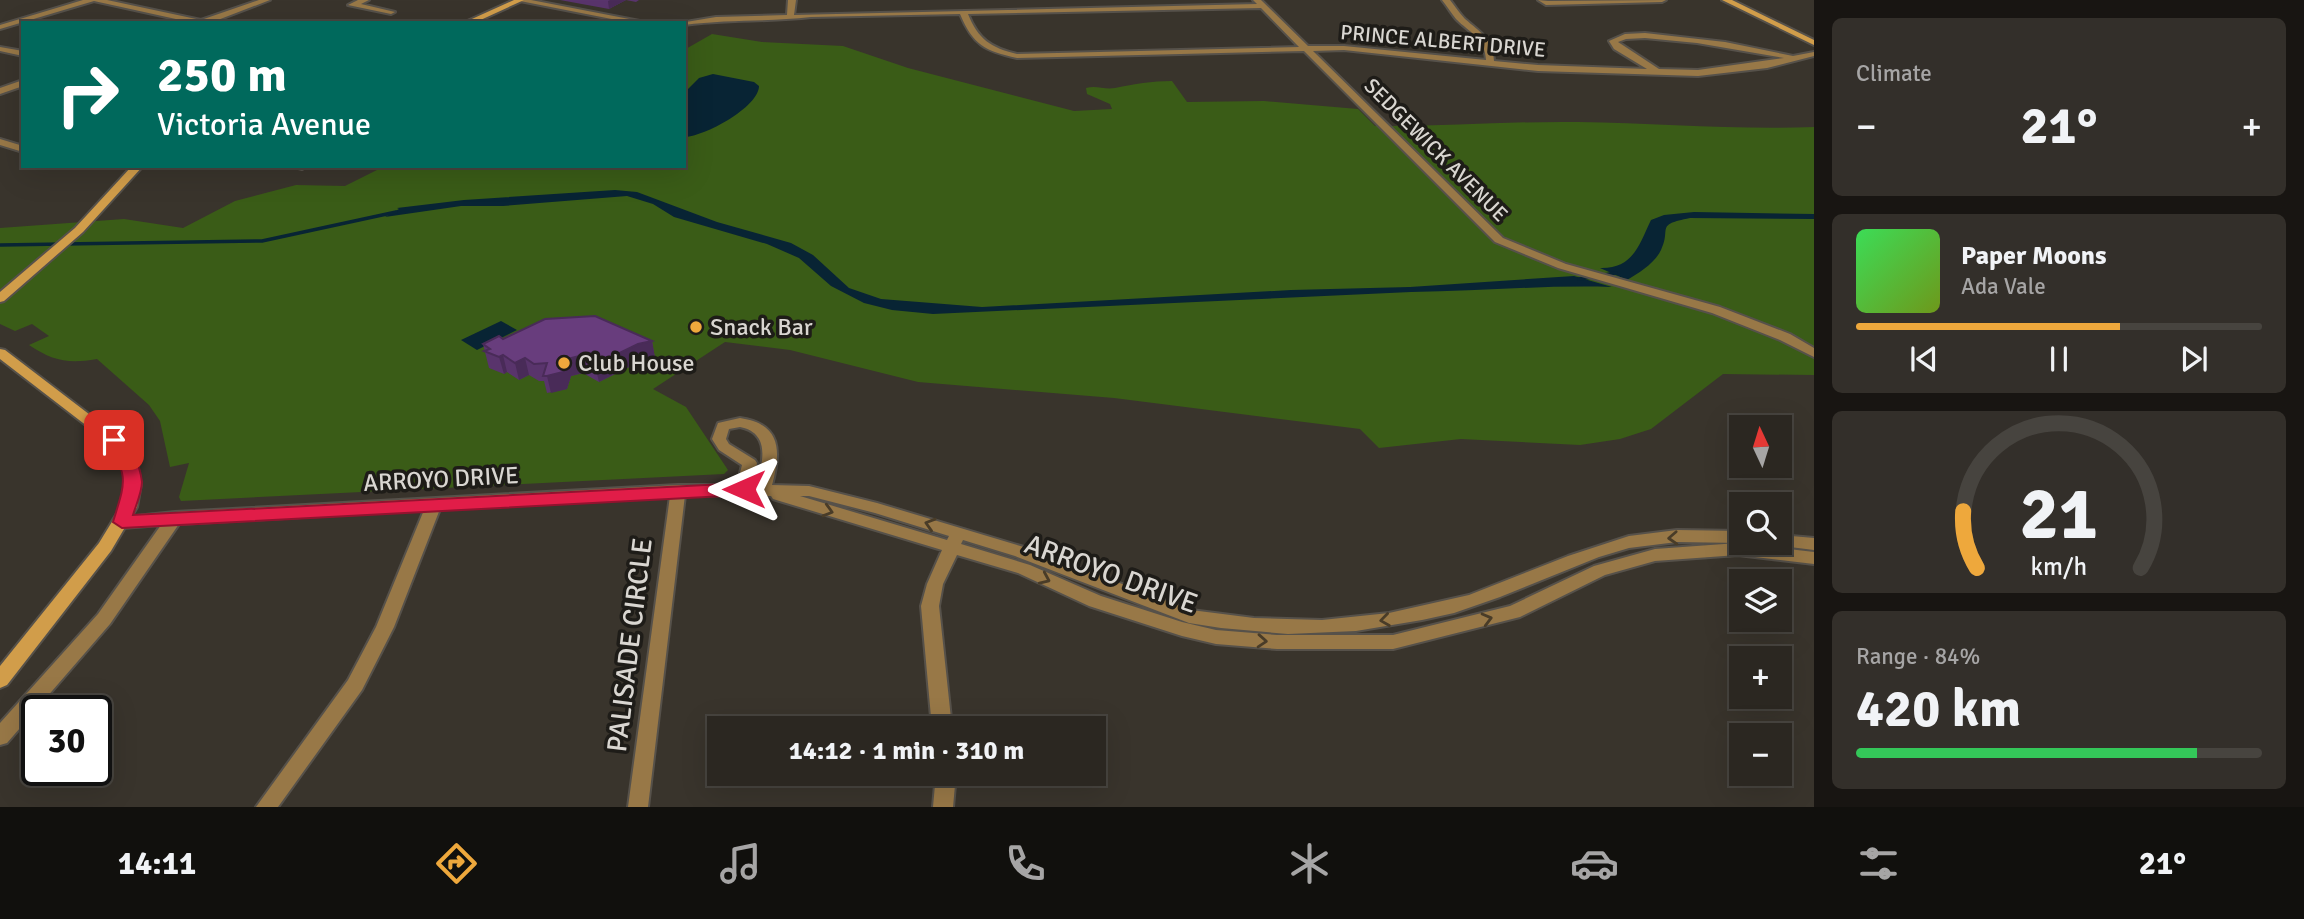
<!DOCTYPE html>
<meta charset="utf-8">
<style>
:root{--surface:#2b2721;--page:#332f2a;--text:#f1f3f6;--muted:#a6a5a5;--line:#47443f;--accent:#eea83c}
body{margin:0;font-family:Signika,sans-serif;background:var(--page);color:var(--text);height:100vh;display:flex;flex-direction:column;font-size:26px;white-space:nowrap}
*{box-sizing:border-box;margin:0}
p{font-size:23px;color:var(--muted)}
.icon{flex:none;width:38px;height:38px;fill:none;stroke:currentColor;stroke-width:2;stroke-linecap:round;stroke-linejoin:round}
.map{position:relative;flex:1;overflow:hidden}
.drawer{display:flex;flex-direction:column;gap:18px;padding:18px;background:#181512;width:490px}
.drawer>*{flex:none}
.guide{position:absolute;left:21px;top:21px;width:665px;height:147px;border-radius:0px;box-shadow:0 7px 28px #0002,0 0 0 2px var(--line);background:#00695c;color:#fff;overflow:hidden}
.needle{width:46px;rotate:356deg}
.controls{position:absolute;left:1729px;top:415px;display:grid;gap:14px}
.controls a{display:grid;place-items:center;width:63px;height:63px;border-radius:0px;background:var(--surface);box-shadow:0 7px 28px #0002,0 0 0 2px var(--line);font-size:35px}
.speed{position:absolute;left:21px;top:695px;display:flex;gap:14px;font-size:35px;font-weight:700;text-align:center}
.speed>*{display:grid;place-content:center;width:91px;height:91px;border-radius:50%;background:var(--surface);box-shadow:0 7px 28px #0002,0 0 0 2px var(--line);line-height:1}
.speed .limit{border:4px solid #111;border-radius:10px;background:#fff;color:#111}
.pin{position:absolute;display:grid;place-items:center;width:60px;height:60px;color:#fff;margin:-30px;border-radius:14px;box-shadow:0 4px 10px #0006}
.me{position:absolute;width:77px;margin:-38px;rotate:270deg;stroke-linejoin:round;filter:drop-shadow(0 0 5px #0008)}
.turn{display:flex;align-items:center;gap:24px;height:147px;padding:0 21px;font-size:32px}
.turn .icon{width:91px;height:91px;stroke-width:2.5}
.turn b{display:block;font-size:49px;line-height:60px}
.big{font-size:52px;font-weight:700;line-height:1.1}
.drawer .card{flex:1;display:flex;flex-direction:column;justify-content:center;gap:10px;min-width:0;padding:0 24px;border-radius:10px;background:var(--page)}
.drawer .dial{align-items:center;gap:0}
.dial svg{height:182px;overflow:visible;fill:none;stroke:var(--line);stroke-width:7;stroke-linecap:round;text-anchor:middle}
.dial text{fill:var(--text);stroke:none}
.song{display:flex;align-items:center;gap:21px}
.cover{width:84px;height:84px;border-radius:10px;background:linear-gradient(135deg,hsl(130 70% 55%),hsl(80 70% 35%))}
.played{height:7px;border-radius:4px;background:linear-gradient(90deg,var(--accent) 65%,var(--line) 65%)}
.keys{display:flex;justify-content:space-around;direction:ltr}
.heat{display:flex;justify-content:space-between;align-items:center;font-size:38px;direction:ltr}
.charge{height:10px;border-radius:5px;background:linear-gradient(90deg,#34c759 84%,var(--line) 0)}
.trip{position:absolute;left:707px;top:716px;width:399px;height:70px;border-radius:0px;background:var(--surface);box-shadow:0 7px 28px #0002,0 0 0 2px var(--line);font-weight:700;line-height:70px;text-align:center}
.tab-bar{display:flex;height:112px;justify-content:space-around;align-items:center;background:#11100d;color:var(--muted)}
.tab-bar .icon{width:49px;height:49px}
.tab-bar .on{color:var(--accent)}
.tab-bar b{font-size:32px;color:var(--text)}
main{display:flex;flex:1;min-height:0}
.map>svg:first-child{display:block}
.green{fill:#3a5c17}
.water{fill:#082434}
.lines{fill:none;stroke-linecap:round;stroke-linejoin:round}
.stream{stroke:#082434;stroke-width:3.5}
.street-casing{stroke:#56514a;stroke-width:4}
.secondary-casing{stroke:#56514a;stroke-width:4}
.street{fill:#987847;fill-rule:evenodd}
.secondary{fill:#d19d4a;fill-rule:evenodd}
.wall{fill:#59346c}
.shaded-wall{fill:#492b58}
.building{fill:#683d7d;stroke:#492b58;stroke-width:2}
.oneway{stroke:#493c28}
.route{fill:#e11d48;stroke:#92132f;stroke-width:2}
.poi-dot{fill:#eea83c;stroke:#1e1c18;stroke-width:2.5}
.labels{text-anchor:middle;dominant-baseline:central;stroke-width:7;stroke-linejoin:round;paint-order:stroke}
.far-street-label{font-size:21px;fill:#d9d6d1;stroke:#1e1c18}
.poi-label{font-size:24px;fill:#d9d6d1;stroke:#1e1c18;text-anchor:start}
.street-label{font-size:24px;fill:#d9d6d1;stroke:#1e1c18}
.near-street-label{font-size:28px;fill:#d9d6d1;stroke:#1e1c18}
</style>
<main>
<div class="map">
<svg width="1814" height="807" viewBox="0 0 1814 807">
<rect width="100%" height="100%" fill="#39342c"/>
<path class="green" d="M 712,34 L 762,42 L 843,46 L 908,68 L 1074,111 L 1112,109 L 1110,104 L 1087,94 L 1086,88 C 1097,85 1104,90 1115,88 C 1135,84 1151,81 1172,81 L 1187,102 L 1264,101 L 1358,109 L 1375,126 C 1443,127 1510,121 1578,122 C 1657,123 1736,130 1814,127 L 1814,375 L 1723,374 L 1651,429 L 1620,439 L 1580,445 L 1461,439 L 1379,448 L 1360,429 L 1114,398 L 918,382 L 790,350 L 725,342 L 653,389 L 686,407 L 728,470 L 724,474 L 181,501 L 179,497 L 189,463 L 170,467 L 160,421 L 149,405 L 97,359 C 68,364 53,361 29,345 L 49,336 L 32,324 L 15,331 L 0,324 L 0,228 L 124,219 L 183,228 L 235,201 L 296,185 L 345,186 L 385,166 L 684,166 L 684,50 Z"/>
<path class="water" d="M 713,74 L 754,82 L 759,86 C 759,107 704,137 684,137 L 684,93 L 699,78 Z
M 615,190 L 637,192 L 717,222 L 791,243 L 813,255 L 849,288 L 881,299 L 982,307 L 1291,290 L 1410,287 L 1574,276 L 1612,287 C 1545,285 1478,291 1411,292 L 933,314 L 892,310 L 864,303 L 831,286 L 799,258 L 767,244 L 674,217 L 653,204 L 627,196 L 503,206 L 461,206 L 385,217 L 399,209 L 397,208 L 464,200 Z
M 1694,212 L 1814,214 L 1814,219 L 1690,218 C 1654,225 1672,228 1661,250 C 1655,263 1639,273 1627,280 L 1600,268 C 1633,269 1639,245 1651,220 L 1664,215 Z
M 501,321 L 517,330 L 477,350 L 461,340 Z"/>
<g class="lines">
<path class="stream" d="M 0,245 L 262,241 L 396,212
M 1579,279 L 1616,273"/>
<g class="street-casing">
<path id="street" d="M 83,0 L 107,0 L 201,20 L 259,0 L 270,0 L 210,23 L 194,23 L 94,1 L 0,29 L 0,25 Z
M 358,0 L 369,0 L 361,4 L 395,12 L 391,14 L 348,5 Z
M 515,0 L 531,0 L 650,23 L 632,23 Z
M 788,0 L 796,0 L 794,15 L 1257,4 L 1253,0 L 1261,0 L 1308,46 L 1344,46 L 1486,60 C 1485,38 1470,33 1456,19 C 1451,13 1447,6 1442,0 L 1450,0 C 1455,6 1459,13 1465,19 C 1480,32 1493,39 1494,61 L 1538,65 L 1647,69 L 1614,49 L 1609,41 L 1625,34 L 1645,33 L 1725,42 L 1793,56 L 1814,52 L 1814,56 L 1767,68 L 1698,76 L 1538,71 L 1344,50 L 1313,51 L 1503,238 L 1566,264 L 1720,307 L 1790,334 L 1814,348 L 1814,357 L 1780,340 L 1712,313 L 1558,268 L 1495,242 L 1304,51 L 1017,58 C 985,51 973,45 960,14 L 811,17 C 769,22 726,19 684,25 L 684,23 L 680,23 L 716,17 L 787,15 ZM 1261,8 L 1299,47 L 1017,54 C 991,48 978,39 968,14 ZM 1645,38 L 1697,43 L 1784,58 L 1698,70 L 1659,69 L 1618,42 L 1626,39 Z
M 1538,0 L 1548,1 L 1666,0 L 1662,2 L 1546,5 Z
M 0,47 L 23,51 L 23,56 L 0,51 Z
M 23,80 L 23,86 L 0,94 L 0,88 Z
M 0,139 L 23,146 L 23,152 L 0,145 Z
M 291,166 L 307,166 L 302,169 Z
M 740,418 C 782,424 781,452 772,485 L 809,486 L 877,503 L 1027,548 L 1191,610 L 1254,618 L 1322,620 L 1389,613 L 1469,595 L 1568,556 L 1629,536 L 1677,530 L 1741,531 L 1741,543 L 1677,542 L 1629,548 L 1599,557 L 1500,597 L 1454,613 L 1422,620 L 1356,631 L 1288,634 L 1221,628 L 1189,623 L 1015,556 L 963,540 L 961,544 L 1030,565 L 1101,596 L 1182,622 L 1216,630 L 1277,635 L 1393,635 L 1510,606 L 1594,566 L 1655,549 L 1738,543 L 1814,552 L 1814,564 L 1738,555 L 1655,561 L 1605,575 L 1520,617 L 1393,649 L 1277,649 L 1216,644 L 1182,636 L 1089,606 L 1018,573 L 957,555 L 943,584 L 939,606 L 952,728 L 932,728 L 921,606 L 927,584 L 942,550 L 773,499 L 771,496 L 685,495 L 648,807 L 628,807 L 670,496 L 440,509 L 394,627 L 362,690 L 278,807 L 256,807 L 348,680 L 376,627 L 424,510 L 179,524 L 110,624 L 7,743 L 0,745 L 0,723 L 98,614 L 161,525 L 122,528 L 116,526 L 114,522 L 116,518 L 175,512 L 678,485 L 737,485 L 742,465 L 719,450 L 712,439 L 718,423 ZM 740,427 C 771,433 763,463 756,485 L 753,485 L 757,463 L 755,460 L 729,444 L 726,439 L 729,429 ZM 800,496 L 809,496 L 875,513 L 949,536 L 947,540 Z
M 1780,535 L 1814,538 L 1814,550 L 1774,545 L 1773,542 L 1780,542 Z
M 936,774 L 956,774 L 953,807 L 933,807 Z"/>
</g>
<g class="secondary-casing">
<path id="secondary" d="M 514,0 L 524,0 L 474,23 L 463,23 Z
M 1722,0 L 1732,0 L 1814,40 L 1814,45 Z
M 132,166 L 143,166 L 83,232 L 4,301 L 0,302 L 0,292 L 75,228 Z
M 0,349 L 5,350 L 119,437 L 137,463 L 141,484 L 137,507 L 111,551 L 7,685 L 0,688 L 0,666 L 99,543 L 121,507 L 125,484 L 123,463 L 109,443 L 0,359 Z"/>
</g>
<use href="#street" class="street"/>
<use href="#secondary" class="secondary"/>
</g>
<path class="wall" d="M 560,0 L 639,0 L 636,2 L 626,0 L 609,9 Z
M 503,339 L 652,341 L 655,358 L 641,361 L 599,382 L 583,373 L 571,376 L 567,389 L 547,393 L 544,381 L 539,381 L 529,375 L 519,380 L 507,372 L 504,374 L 489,368 L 483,344 Z"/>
<path class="shaded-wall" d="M 610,0 L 626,0 L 609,9 L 608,1 Z
M 652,341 L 655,358 L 641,361 L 599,382 L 595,365 L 638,344 Z
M 503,355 L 507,372 L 504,374 L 499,357 Z
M 579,356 L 583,373 L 571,376 L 567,389 L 551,393 L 547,376 L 567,359 Z
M 525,358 L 529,375 L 519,380 L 515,363 Z"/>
<path class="building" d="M 595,316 L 652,341 L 638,344 L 595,365 L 579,356 L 567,359 L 563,372 L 547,376 L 543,376 L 547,363 L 534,364 L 525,358 L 515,363 L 503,355 L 499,357 L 484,351 L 490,349 L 483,344 L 499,336 L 503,339 L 545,319 Z"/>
<defs><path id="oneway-chevron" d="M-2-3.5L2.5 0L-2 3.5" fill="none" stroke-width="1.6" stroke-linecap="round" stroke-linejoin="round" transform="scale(1.75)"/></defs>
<g class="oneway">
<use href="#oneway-chevron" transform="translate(828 511) rotate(16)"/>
<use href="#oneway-chevron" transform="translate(930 524) rotate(-163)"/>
<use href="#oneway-chevron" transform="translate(1673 538) rotate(177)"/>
<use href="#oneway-chevron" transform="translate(1045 579) rotate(24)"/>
<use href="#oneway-chevron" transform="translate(1487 619) rotate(-15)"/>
<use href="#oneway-chevron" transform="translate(1385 620) rotate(172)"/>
<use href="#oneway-chevron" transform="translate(1262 641) rotate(4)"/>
</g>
<path class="route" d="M 114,435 C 131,439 140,466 142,482 C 142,492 136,505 133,515 L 744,483 L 752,489 L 744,495 L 122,528 L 113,522 C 125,482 130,476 105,440 Z"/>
<g class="poi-dot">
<circle cx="696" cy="327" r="7"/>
<circle cx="564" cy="363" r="7"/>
</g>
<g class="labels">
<g class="far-street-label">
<text transform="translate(1443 41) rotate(5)">PRINCE ALBERT DRIVE</text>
<text transform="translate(1436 150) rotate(45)">SEDGEWICK AVENUE</text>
</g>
<g class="poi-label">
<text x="710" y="327">Snack Bar</text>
<text x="578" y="363">Club House</text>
</g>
<g class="street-label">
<text transform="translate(441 479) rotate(-3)">ARROYO DRIVE</text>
</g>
<g class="near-street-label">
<text transform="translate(1111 574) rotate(20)">ARROYO DRIVE</text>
<text transform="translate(630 645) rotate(-83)">PALISADE CIRCLE</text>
</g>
</g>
</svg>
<div class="controls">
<a><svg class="needle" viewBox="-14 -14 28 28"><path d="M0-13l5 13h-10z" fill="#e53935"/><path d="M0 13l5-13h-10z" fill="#a6a5a5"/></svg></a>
<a><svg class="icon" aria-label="search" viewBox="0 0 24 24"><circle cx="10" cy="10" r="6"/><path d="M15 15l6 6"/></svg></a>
<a><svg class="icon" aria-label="layers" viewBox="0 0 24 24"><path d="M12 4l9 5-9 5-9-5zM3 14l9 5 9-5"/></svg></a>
<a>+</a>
<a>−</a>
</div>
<div class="speed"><div class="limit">30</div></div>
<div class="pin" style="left:114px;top:440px;background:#d93025"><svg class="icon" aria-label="arrive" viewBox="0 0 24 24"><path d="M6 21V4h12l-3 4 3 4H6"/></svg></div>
<svg class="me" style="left:744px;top:489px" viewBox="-20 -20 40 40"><path d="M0-17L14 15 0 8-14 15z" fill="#e11d48" stroke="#fff" stroke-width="4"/></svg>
<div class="trip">14:12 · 1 min · 310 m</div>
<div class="guide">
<div class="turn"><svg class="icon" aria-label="right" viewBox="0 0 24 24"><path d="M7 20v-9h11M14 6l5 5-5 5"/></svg><div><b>250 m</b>Victoria Avenue</div></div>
</div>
</div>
<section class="drawer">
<div class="card"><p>Climate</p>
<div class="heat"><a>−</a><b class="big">21°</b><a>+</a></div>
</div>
<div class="card">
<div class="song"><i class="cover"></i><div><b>Paper Moons</b><p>Ada Vale</p></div></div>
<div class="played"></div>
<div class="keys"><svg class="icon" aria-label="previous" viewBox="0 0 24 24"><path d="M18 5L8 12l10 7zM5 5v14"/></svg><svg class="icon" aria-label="pause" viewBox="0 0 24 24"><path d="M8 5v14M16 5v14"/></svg><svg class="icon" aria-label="next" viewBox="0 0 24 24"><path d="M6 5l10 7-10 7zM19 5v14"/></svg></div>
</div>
<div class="card dial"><svg viewBox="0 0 100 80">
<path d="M14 69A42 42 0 1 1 86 69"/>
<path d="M14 69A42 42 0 0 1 8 44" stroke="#eea83c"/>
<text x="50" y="56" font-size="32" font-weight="700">21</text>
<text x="50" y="72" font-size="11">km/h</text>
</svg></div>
<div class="card"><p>Range · 84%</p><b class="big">420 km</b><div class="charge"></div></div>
</section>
</main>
<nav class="tab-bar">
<b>14:11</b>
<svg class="icon on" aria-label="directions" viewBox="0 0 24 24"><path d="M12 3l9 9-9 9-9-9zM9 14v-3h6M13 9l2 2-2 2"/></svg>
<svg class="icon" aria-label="music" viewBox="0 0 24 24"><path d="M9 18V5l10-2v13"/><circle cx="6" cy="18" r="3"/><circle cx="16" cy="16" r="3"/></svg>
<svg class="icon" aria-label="phone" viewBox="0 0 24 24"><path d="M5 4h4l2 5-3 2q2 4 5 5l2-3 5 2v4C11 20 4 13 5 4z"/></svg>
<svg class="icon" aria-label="climate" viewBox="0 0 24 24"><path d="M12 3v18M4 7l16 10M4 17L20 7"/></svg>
<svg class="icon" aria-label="car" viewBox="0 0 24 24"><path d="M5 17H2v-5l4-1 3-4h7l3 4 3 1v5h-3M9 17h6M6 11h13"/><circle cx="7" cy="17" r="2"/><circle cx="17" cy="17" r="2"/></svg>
<svg class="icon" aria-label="filters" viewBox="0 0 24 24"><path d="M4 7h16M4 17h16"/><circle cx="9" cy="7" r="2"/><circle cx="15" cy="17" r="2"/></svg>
<b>21°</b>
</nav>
